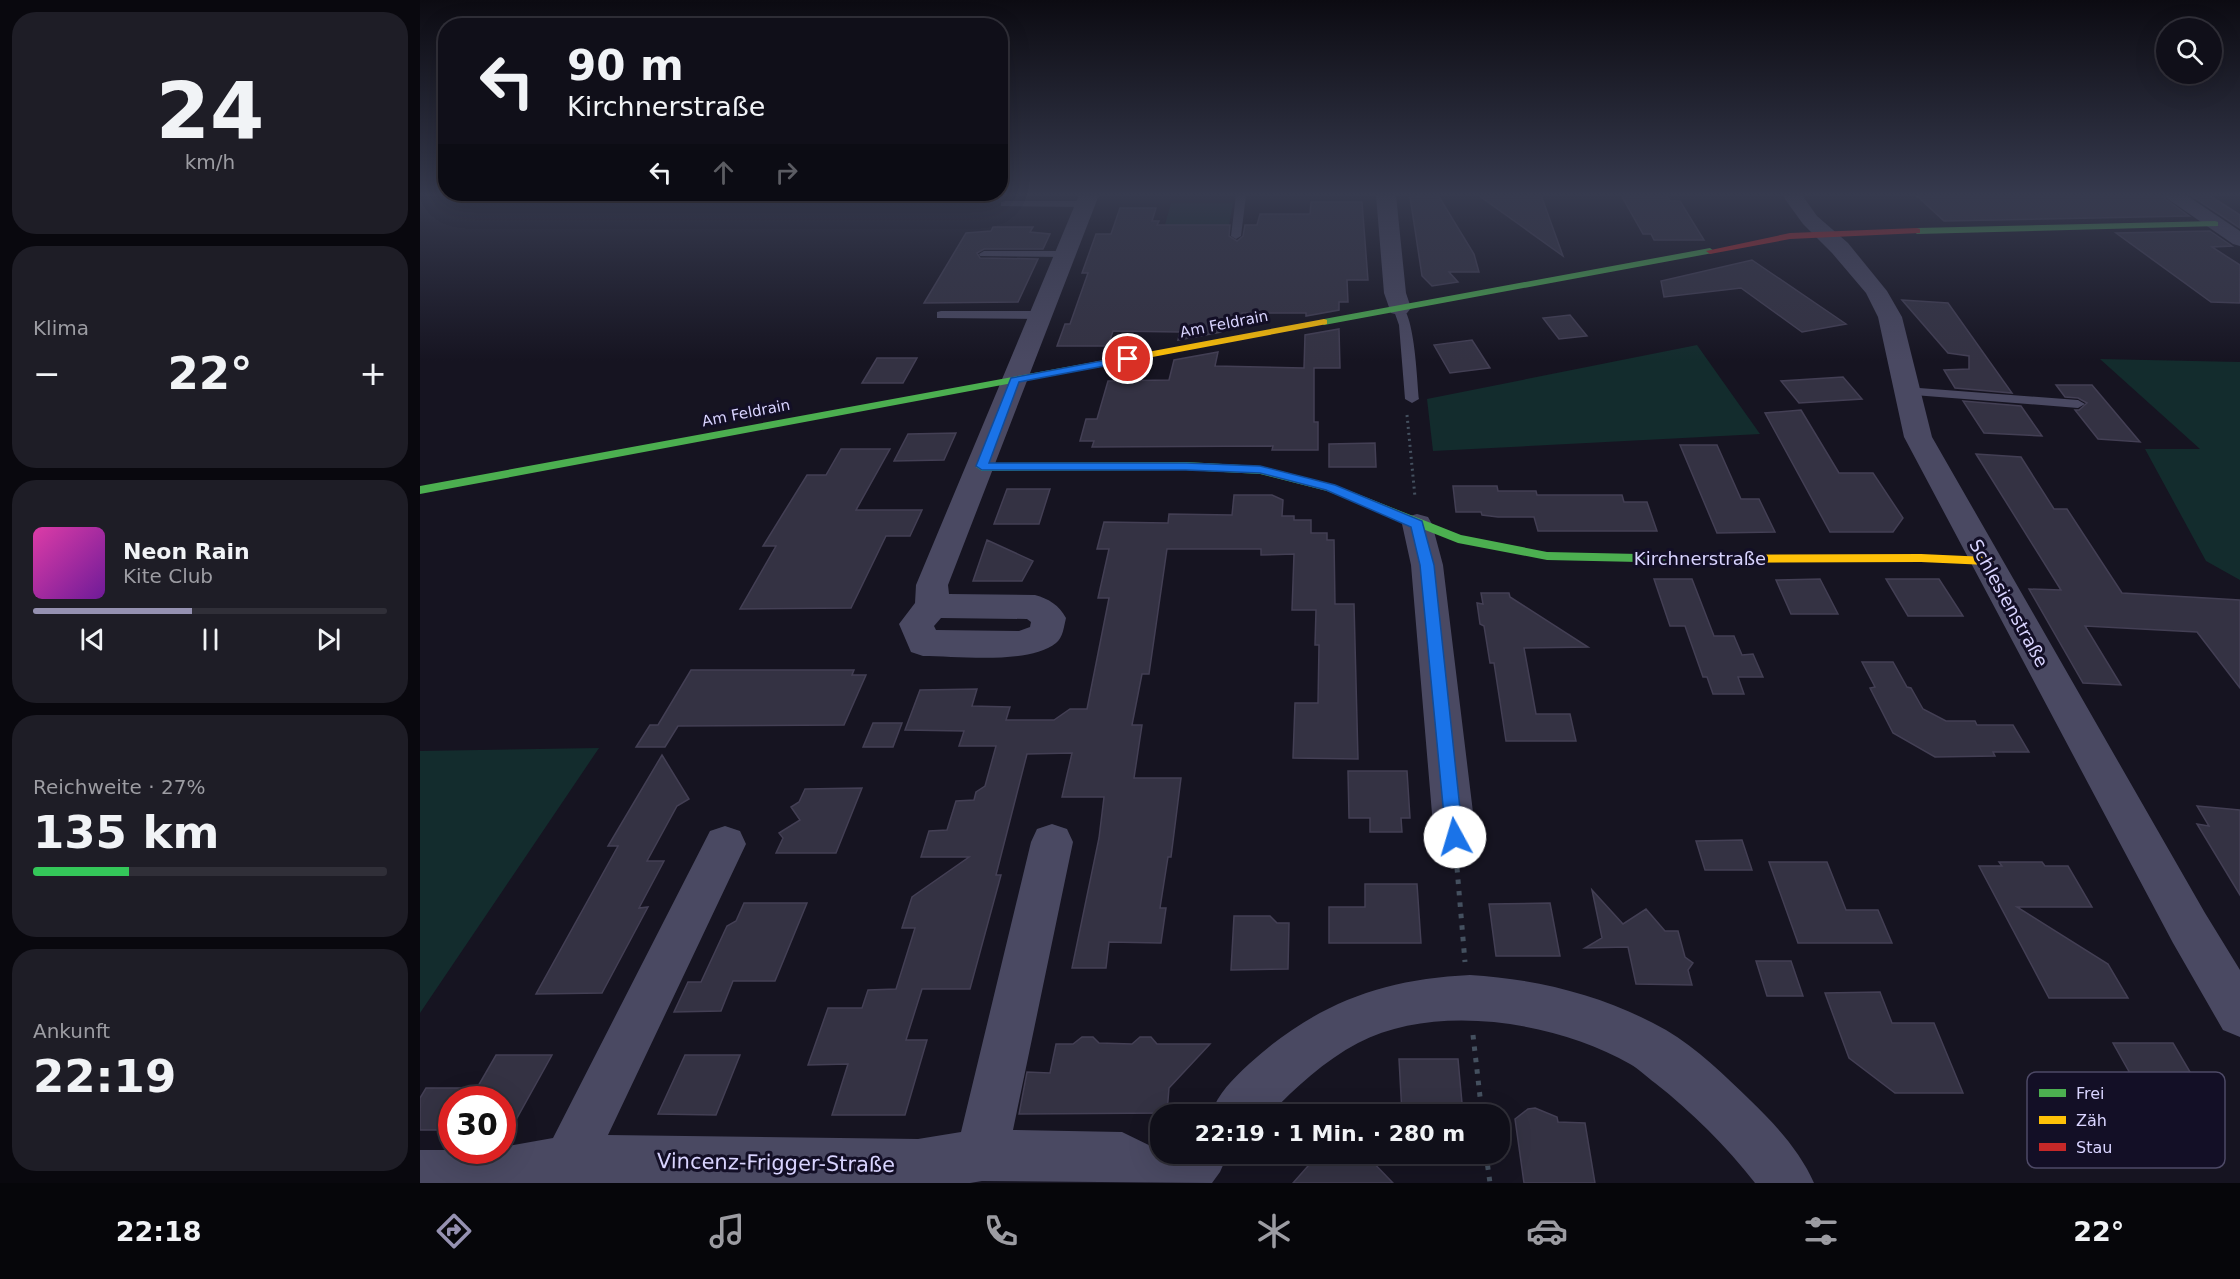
<!DOCTYPE html>
<html lang="de">
<meta charset="utf-8">
<style>
:root{--surface:#100f19;--page:#1e1d26;--text:#f1f3f6;--muted:#9c9ca2;--line:#302f38;--accent:#9591b1}
body{margin:0;font-family:"DejaVu Sans",sans-serif;background:var(--page);color:var(--text);height:100vh;display:flex;flex-direction:column;font-size:22px;white-space:nowrap}
*{box-sizing:border-box;margin:0}
p{font-size:20px;color:var(--muted)}
.icon{flex:none;width:33px;height:33px;fill:none;stroke:currentColor;stroke-width:2;stroke-linecap:round;stroke-linejoin:round}
.map{position:relative;flex:1;overflow:hidden}
.details{display:flex;flex-direction:column;gap:12px;padding:12px;background:#09080e;width:420px}
.details>*{flex:none}
.top-card{position:absolute;left:18px;top:18px;width:570px;height:183px;border-radius:24px;box-shadow:0 6px 24px #0002,0 0 0 2px var(--line);background:#100f19;color:var(--text);overflow:hidden}
.controls{position:absolute;left:1736px;top:18px;display:grid;gap:12px}
.controls a{display:grid;place-items:center;width:66px;height:66px;border-radius:50%;background:var(--surface);box-shadow:0 6px 24px #0002,0 0 0 2px var(--line);font-size:30px}
.speed{position:absolute;left:18px;top:1086px;display:flex;gap:12px;font-size:30px;font-weight:700;text-align:center}
.speed>*{display:grid;place-content:center;width:78px;height:78px;border-radius:50%;background:var(--surface);box-shadow:0 6px 24px #0002,0 0 0 2px var(--line);line-height:1}
.speed .limit{border:9px solid #d22;background:#fff;color:#111}
.pin{position:absolute;display:grid;place-items:center;width:51px;height:51px;color:#fff;margin:-26px;border:3px solid #fff;border-radius:50%;box-shadow:0 2px 6px #0007}
.me{position:absolute;width:66px;margin:-33px;rotate:354deg;stroke-linejoin:round;filter:drop-shadow(0 0 4px #0008)}
.turn{display:flex;align-items:center;gap:21px;height:126px;padding:0 30px;font-size:27px}
.turn .icon{width:78px;height:78px;stroke-width:2.5}
.turn b{display:block;font-size:42px;line-height:51px}
.lanes{display:flex;align-items:center;height:57px;padding:0 30px;background:#0003;justify-content:center;gap:30px;direction:ltr}
.lanes .off{opacity:.35}
.big{font-size:45px;font-weight:700;line-height:1.1}
.details .tile{flex:1;display:flex;flex-direction:column;justify-content:center;gap:9px;min-width:0;padding:0 21px;border-radius:24px;background:var(--page)}
.details .dial{align-items:center;gap:0}
.dial b{font-size:78px;line-height:1}
.song{display:flex;align-items:center;gap:18px}
.cover{width:72px;height:72px;border-radius:9px;background:linear-gradient(135deg,hsl(320 70% 55%),hsl(280 70% 35%))}
.played{height:6px;border-radius:3px;background:linear-gradient(90deg,var(--accent) 45%,var(--line) 45%)}
.keys{display:flex;justify-content:space-around;direction:ltr}
.heat{display:flex;justify-content:space-between;align-items:center;font-size:33px;direction:ltr}
.charge{height:9px;border-radius:4px;background:linear-gradient(90deg,#34c759 27%,var(--line) 0)}
.trip{position:absolute;left:730px;top:1104px;width:360px;height:60px;border-radius:24px;background:var(--surface);box-shadow:0 6px 24px #0002,0 0 0 2px var(--line);font-weight:700;line-height:60px;text-align:center}
.menu{display:flex;height:96px;justify-content:space-around;align-items:center;background:#06060a;color:var(--muted)}
.menu .icon{width:42px;height:42px}
.menu .active{color:var(--accent)}
.menu b{font-size:27px;color:var(--text)}
main{display:flex;flex:1;min-height:0}
.map>svg:first-child{display:block}
.green{fill:#132c2d}
.building{fill:#343243;stroke:#433f54;stroke-width:1.5}
.lines{fill:none;stroke-linecap:round;stroke-linejoin:round}
.path-far1{stroke:#44505f;stroke-width:3;stroke-dasharray:2 4;stroke-linecap:butt}
.path{stroke:#44505f;stroke-width:5;stroke-dasharray:4.5 7;stroke-linecap:butt}
.lane{fill:#4a4962;fill-rule:evenodd}
.street{fill:#4a4962;fill-rule:evenodd}
.fast{fill:#4caf50;fill-rule:evenodd}
.slow{fill:#ffc107;fill-rule:evenodd}
.jam{fill:#c62828;fill-rule:evenodd}
.route{fill:#1a73e8;stroke:#114b97;stroke-width:1.5}
.labels{text-anchor:middle;dominant-baseline:central;stroke-width:6;stroke-linejoin:round;paint-order:stroke}
.far-street-label{font-size:15px;fill:#d9d4ff;stroke:#130f26}
.street-label{font-size:18px;fill:#d9d4ff;stroke:#130f26}
.near-street-label{font-size:21px;fill:#d9d4ff;stroke:#130f26}
.key{fill:#130f26;stroke:#4e4a67;stroke-width:1.5}
.key-label{font-size:16px;fill:#d9d4ff}
</style>
<main>
<section class="details">
<div class="tile dial"><b>24</b><p>km/h</p></div>
<div class="tile"><p>Klima</p>
<div class="heat"><a>−</a><b class="big">22°</b><a>+</a></div>
</div>
<div class="tile">
<div class="song"><i class="cover"></i><div><b>Neon Rain</b><p>Kite Club</p></div></div>
<div class="played"></div>
<div class="keys"><svg class="icon" aria-label="previous" viewBox="0 0 24 24"><path d="M18 5L8 12l10 7zM5 5v14"/></svg><svg class="icon" aria-label="pause" viewBox="0 0 24 24"><path d="M8 5v14M16 5v14"/></svg><svg class="icon" aria-label="next" viewBox="0 0 24 24"><path d="M6 5l10 7-10 7zM19 5v14"/></svg></div>
</div>
<div class="tile"><p>Reichweite · 27%</p><b class="big">135 km</b><div class="charge"></div></div>
<div class="tile"><p>Ankunft</p><b class="big">22:19</b></div>
</section>
<div class="map">
<svg width="1820" height="1183" viewBox="0 0 1820 1183">
<rect width="100%" height="100%" fill="#161421"/>
<path class="green" d="M 751,203 L 813,203 L 809,225 L 745,225 Z
M 1277,345 L 1340,434 L 1013,451 L 1007,399 Z
M 1680,359 L 1820,362 L 1820,580 L 1786,561 L 1725,449 L 1780,449 Z
M 179,748 L 0,1013 L 0,751 Z"/>
<path class="building" d="M 998,195 L 1018,195 L 1054,254 L 1059,272 L 1029,272 L 1038,282 L 1012,286 L 1002,276 L 990,197 L 998,197 Z
M 1058,195 L 1121,195 L 1143,256 Z
M 1201,195 L 1247,195 L 1250,201 L 1260,201 L 1284,240 L 1234,240 L 1231,234 L 1223,234 Z
M 1496,195 L 1740,195 L 1769,216 L 1524,221 Z
M 1770,195 L 1789,195 L 1820,215 L 1820,228 Z
M 891,202 L 942,202 L 948,280 L 927,280 L 928,302 L 919,302 L 919,310 L 886,316 L 886,313 L 822,313 L 821,322 L 802,322 L 801,332 L 758,340 L 760,332 L 693,331 L 688,346 L 637,346 L 645,324 L 650,324 L 668,273 L 662,273 L 676,234 L 691,234 L 700,208 L 736,208 L 732,221 L 739,221 L 737,225 L 810,225 L 809,236 L 817,241 L 823,236 L 825,225 L 837,225 L 840,214 L 890,214 Z
M 573,227 L 613,227 L 610,232 L 630,234 L 623,249 L 564,249 L 557,253 L 560,258 L 618,259 L 598,302 L 504,303 L 546,233 L 571,231 Z
M 1790,231 L 1812,246 L 1792,247 L 1820,265 L 1820,303 L 1791,302 L 1696,233 Z
M 1332,260 L 1426,324 L 1382,332 L 1321,288 L 1244,297 L 1241,281 Z
M 1482,300 L 1528,303 L 1592,393 L 1535,388 L 1524,370 L 1549,369 L 1549,356 L 1528,353 Z
M 1150,315 L 1167,336 L 1139,339 L 1123,318 Z
M 919,329 L 920,368 L 894,368 L 894,422 L 898,422 L 898,450 L 852,450 L 853,446 L 672,447 L 674,441 L 660,441 L 666,419 L 677,419 L 688,381 L 749,380 L 754,360 L 798,352 L 795,366 L 884,368 L 885,335 Z
M 1052,340 L 1070,368 L 1030,373 L 1014,345 Z
M 457,358 L 497,358 L 483,383 L 442,383 Z
M 1423,377 L 1442,399 L 1379,403 L 1361,381 Z
M 1636,385 L 1672,385 L 1720,442 L 1678,439 L 1655,410 L 1659,410 L 1667,403 L 1658,398 L 1645,397 Z
M 1543,401 L 1601,406 L 1622,436 L 1564,433 Z
M 1381,410 L 1419,473 L 1453,473 L 1483,518 L 1473,532 L 1410,532 L 1345,413 Z
M 536,433 L 524,460 L 474,461 L 488,434 Z
M 955,443 L 956,467 L 909,467 L 909,444 Z
M 1260,445 L 1297,445 L 1321,499 L 1339,499 L 1355,532 L 1297,533 Z
M 421,449 L 470,449 L 436,510 L 502,510 L 490,536 L 466,536 L 431,608 L 320,609 L 356,546 L 343,546 L 387,475 L 406,475 Z
M 1556,454 L 1601,457 L 1634,509 L 1647,509 L 1702,593 L 1820,600 L 1820,688 L 1777,632 L 1665,626 L 1701,685 L 1663,683 L 1609,589 L 1641,590 Z
M 1033,486 L 1077,486 L 1078,491 L 1116,491 L 1117,495 L 1202,495 L 1204,502 L 1227,502 L 1237,531 L 1118,531 L 1114,517 L 1078,517 L 1062,515 L 1061,512 L 1036,512 Z
M 587,489 L 630,489 L 619,524 L 574,524 Z
M 814,495 L 852,495 L 863,500 L 862,516 L 874,516 L 874,520 L 891,520 L 891,533 L 907,533 L 907,540 L 914,540 L 915,604 L 934,604 L 938,759 L 873,758 L 875,703 L 898,703 L 899,645 L 895,645 L 896,610 L 872,610 L 874,554 L 841,555 L 841,549 L 747,549 L 729,674 L 722,674 L 712,725 L 722,725 L 714,778 L 761,778 L 751,857 L 748,857 L 740,908 L 746,908 L 741,943 L 689,942 L 686,968 L 652,968 L 679,838 L 684,797 L 642,797 L 652,753 L 607,754 L 576,875 L 581,875 L 550,989 L 502,989 L 486,1040 L 507,1040 L 485,1115 L 412,1115 L 428,1064 L 388,1065 L 408,1008 L 442,1008 L 448,990 L 476,989 L 495,928 L 482,928 L 492,897 L 549,857 L 501,857 L 509,831 L 527,830 L 536,801 L 554,800 L 556,792 L 565,786 L 576,746 L 539,746 L 544,731 L 485,730 L 500,690 L 557,689 L 552,706 L 590,707 L 586,720 L 634,720 L 650,709 L 667,709 L 689,598 L 678,598 L 689,549 L 677,549 L 684,522 L 748,523 L 749,514 L 812,515 Z
M 567,540 L 613,561 L 602,581 L 553,581 Z
M 1234,579 L 1272,579 L 1294,636 L 1314,636 L 1322,655 L 1333,654 L 1343,677 L 1318,677 L 1324,694 L 1293,694 L 1287,677 L 1283,677 L 1265,626 L 1250,626 Z
M 1400,579 L 1418,614 L 1371,614 L 1356,580 Z
M 1466,579 L 1519,579 L 1543,616 L 1488,616 Z
M 1061,593 L 1089,593 L 1090,597 L 1168,647 L 1104,648 L 1116,714 L 1150,714 L 1156,741 L 1086,741 L 1074,663 L 1070,663 L 1064,626 L 1060,624 L 1057,603 L 1063,604 Z
M 1442,662 L 1473,662 L 1487,687 L 1491,688 L 1503,709 L 1526,721 L 1555,721 L 1557,725 L 1593,725 L 1609,752 L 1573,752 L 1575,756 L 1515,757 L 1473,733 L 1450,688 L 1455,687 Z
M 271,670 L 434,670 L 432,675 L 446,675 L 424,725 L 258,726 L 245,747 L 216,747 L 230,725 L 238,725 Z
M 453,723 L 482,723 L 473,747 L 443,747 Z
M 242,755 L 269,799 L 257,806 L 227,861 L 244,861 L 219,908 L 228,907 L 182,993 L 116,994 L 198,846 L 188,846 Z
M 928,771 L 987,771 L 990,818 L 981,818 L 982,832 L 950,832 L 950,818 L 929,818 Z
M 442,788 L 416,853 L 356,853 L 363,838 L 359,833 L 380,820 L 371,807 L 379,802 L 385,789 Z
M 1777,806 L 1820,810 L 1820,895 L 1777,824 L 1789,826 Z
M 1322,840 L 1332,870 L 1285,870 L 1276,841 Z
M 1349,862 L 1407,862 L 1426,910 L 1458,910 L 1472,943 L 1378,943 Z
M 1579,862 L 1622,862 L 1625,866 L 1648,866 L 1672,907 L 1597,907 L 1688,964 L 1708,998 L 1629,998 L 1559,866 L 1582,866 Z
M 945,884 L 997,884 L 1001,943 L 909,943 L 909,907 L 945,907 Z
M 1172,890 L 1203,924 L 1226,909 L 1245,931 L 1258,931 L 1265,957 L 1273,963 L 1268,970 L 1272,985 L 1216,984 L 1208,947 L 1165,948 L 1182,938 Z
M 324,903 L 387,903 L 355,981 L 313,981 L 301,1011 L 254,1012 L 268,982 L 281,982 L 307,926 L 316,921 Z
M 1130,903 L 1140,956 L 1076,956 L 1069,904 Z
M 814,916 L 850,916 L 857,923 L 869,923 L 868,969 L 811,970 Z
M 1336,961 L 1371,961 L 1383,996 L 1347,996 Z
M 1460,992 L 1472,1023 L 1514,1023 L 1543,1093 L 1475,1093 L 1429,1058 L 1405,993 Z
M 662,1037 L 673,1037 L 679,1043 L 712,1044 L 720,1037 L 731,1037 L 737,1044 L 790,1044 L 749,1088 L 747,1113 L 599,1114 L 607,1072 L 630,1073 L 636,1044 L 653,1044 Z
M 1693,1043 L 1753,1043 L 1786,1099 L 1725,1100 Z
M 76,1055 L 132,1055 L 82,1145 L 82,1100 L 50,1100 Z
M 265,1055 L 320,1055 L 296,1115 L 238,1114 Z
M 979,1059 L 1038,1059 L 1043,1114 L 982,1114 Z
M 6,1088 L 46,1088 L 39,1100 L 32,1100 L 32,1112 L 21,1130 L 0,1130 L 0,1098 Z
M 1115,1108 L 1137,1117 L 1138,1122 L 1165,1123 L 1175,1183 L 1104,1183 L 1095,1119 L 1108,1109 Z
M 912,1154 L 945,1154 L 973,1183 L 873,1183 L 895,1158 L 907,1159 Z"/>
<g class="lines">
<path class="path-far1" d="M 987,415 L 995,497"/>
<path class="path" d="M 1037,868 L 1045,962
M 1053,1035 L 1062,1114
M 1066,1154 L 1070,1183"/>
<path class="lane" d="M 816,195 L 826,195 L 821,236 L 816,239 L 811,236 Z
M 585,201 L 666,201 L 671,204 L 666,207 L 581,206 L 581,202 Z
M 564,251 L 645,251 L 650,254 L 645,257 L 560,256 L 559,254 Z
M 979,304 C 995,310 997,382 999,399 L 992,403 L 985,399 L 979,325 L 973,308 Z
M 521,311 L 620,311 L 626,315 L 620,319 L 517,318 L 517,312 Z
M 1486,387 L 1658,400 L 1665,404 L 1658,408 L 1481,394 L 1479,391 L 1481,388 Z"/>
<path class="street" d="M 659,195 L 679,195 L 528,585 L 529,594 L 615,595 C 629,599 639,605 646,618 C 644,626 643,638 636,643 C 608,665 538,656 503,656 L 491,652 L 479,624 L 495,603 L 496,585 ZM 521,618 L 607,619 L 611,622 L 610,627 L 599,631 L 516,630 L 514,626 Z
M 956,195 L 976,195 L 986,293 L 991,308 L 987,313 L 979,315 L 971,313 L 964,293 Z
M 1362,195 L 1382,195 L 1397,216 L 1428,243 L 1467,291 L 1482,317 L 1512,437 L 1785,913 L 1820,970 L 1820,1037 L 1803,1030 L 1753,943 L 1484,437 L 1458,317 L 1446,293 L 1412,253 L 1383,224 Z
M 1742,195 L 1766,195 L 1820,231 L 1820,246 L 1813,244 Z
M 997,514 L 1008,517 L 1012,524 L 1023,565 L 1056,837 L 1050,850 L 1035,855 L 1020,850 L 1014,837 L 991,565 L 982,524 L 986,517 Z
M 632,824 L 647,829 L 653,842 L 593,1130 L 702,1132 L 741,1151 L 741,1154 L 808,1154 L 800,1172 L 792,1183 L 562,1181 L 550,1183 L 0,1183 L 0,1150 L 82,1150 L 82,1147 L 133,1138 L 290,831 L 305,826 L 320,831 L 326,844 L 188,1135 L 498,1139 L 541,1132 L 611,842 L 617,829 Z
M 1050,975 C 1118,979 1186,996 1246,1030 C 1277,1048 1305,1076 1330,1100 C 1355,1124 1380,1151 1394,1183 L 1335,1183 C 1306,1146 1272,1112 1235,1083 C 1227,1077 1219,1069 1210,1064 C 1136,1022 1017,1002 938,1043 C 904,1061 876,1087 850,1114 L 791,1114 C 798,1093 813,1079 829,1064 C 895,1004 962,979 1050,975 Z"/>
<path class="fast" d="M 1795,221 L 1798,222 L 1798,226 L 1497,234 L 1493,231 L 1497,228 Z
M 1290,248 L 1294,251 L 1293,253 L 904,325 L 899,322 L 904,319 Z
M 674,362 L 678,363 L 678,367 L 0,494 L 0,486 Z
M 766,462 L 840,466 L 915,485 L 1041,535 L 1127,552 L 1265,555 L 1272,559 L 1265,563 L 1127,560 L 1038,543 L 907,491 L 840,474 L 766,470 L 562,471 L 556,467 L 562,463 Z"/>
<path class="slow" d="M 904,319 L 907,320 L 907,324 L 674,368 L 669,365 L 674,362 Z
M 1501,554 L 1567,557 L 1574,561 L 1567,565 L 1501,562 L 1265,563 L 1258,559 L 1265,555 Z"/>
<path class="jam" d="M 1497,228 L 1500,229 L 1500,233 L 1370,239 L 1290,254 L 1286,251 L 1370,233 Z"/>
</g>
<linearGradient id="sky" x2="0" y2="1"><stop stop-color="#0c0b12"/><stop offset="0.54" stop-color="#363a4e"/><stop offset="1" stop-color="#363a4e" stop-opacity="0"/></linearGradient>
<rect width="1820" height="361" fill="url(#sky)"/>
<path class="route" d="M 708,356 L 713,359 L 711,361 L 599,382 L 569,463 L 766,463 L 840,466 L 915,485 L 1002,521 L 1014,565 L 1043,837 L 1041,842 L 1035,844 L 1029,842 L 1026,837 L 1000,565 L 991,527 L 906,490 L 840,473 L 766,470 L 562,470 L 556,466 L 591,378 Z"/>
<g class="labels">
<g class="far-street-label">
<text transform="translate(804 324) rotate(-11)">Am Feldrain</text>
<text transform="translate(326 413) rotate(-11)">Am Feldrain</text>
</g>
<g class="street-label">
<text x="1280" y="558">Kirchnerstraße</text>
<text transform="translate(1589 603) rotate(61)">Schlesienstraße</text>
</g>
<g class="near-street-label">
<text transform="translate(356 1163) rotate(1)">Vincenz-Frigger-Straße</text>
</g>
</g>
<rect x="1607" y="1072" width="198" height="96" rx="9" class="key"/>
<rect x="1619" y="1089" width="27" height="8" fill="#4caf50"/>
<rect x="1619" y="1116" width="27" height="8" fill="#ffc107"/>
<rect x="1619" y="1143" width="27" height="8" fill="#c62828"/>
<g class="key-label">
<text x="1656" y="1099">Frei</text>
<text x="1656" y="1126">Zäh</text>
<text x="1656" y="1153">Stau</text>
</g>
</svg>
<div class="controls">
<a><svg class="icon" aria-label="search" viewBox="0 0 24 24"><circle cx="10" cy="10" r="6"/><path d="M15 15l6 6"/></svg></a>
</div>
<div class="speed"><div class="limit">30</div></div>
<div class="pin" style="left:708px;top:359px;background:#d93025"><svg class="icon" aria-label="arrive" viewBox="0 0 24 24"><path d="M6 21V4h12l-3 4 3 4H6"/></svg></div>
<svg class="me" style="left:1035px;top:837px" viewBox="-20 -20 40 40"><circle r="19" fill="#fff"/><path d="M0-13L10 11 0 6-10 11z" fill="#1a73e8"/></svg>
<div class="trip">22:19 · 1 Min. · 280 m</div>
<div class="top-card">
<div class="turn"><svg class="icon" aria-label="left" viewBox="0 0 24 24"><path d="M17 20v-9H6M10 6l-5 5 5 5"/></svg><div><b>90 m</b>Kirchnerstraße</div></div>
<div class="lanes"><svg class="icon" aria-label="left" viewBox="0 0 24 24"><path d="M17 20v-9H6M10 6l-5 5 5 5"/></svg><svg class="icon off" aria-label="ahead" viewBox="0 0 24 24"><path d="M12 20V5M6 11l6-6 6 6"/></svg><svg class="icon off" aria-label="right" viewBox="0 0 24 24"><path d="M7 20v-9h11M14 6l5 5-5 5"/></svg></div>
</div>
</div>
</main>
<nav class="menu">
<b>22:18</b>
<svg class="icon active" aria-label="directions" viewBox="0 0 24 24"><path d="M12 3l9 9-9 9-9-9zM9 14v-3h6M13 9l2 2-2 2"/></svg>
<svg class="icon" aria-label="music" viewBox="0 0 24 24"><path d="M9 18V5l10-2v13"/><circle cx="6" cy="18" r="3"/><circle cx="16" cy="16" r="3"/></svg>
<svg class="icon" aria-label="phone" viewBox="0 0 24 24"><path d="M5 4h4l2 5-3 2q2 4 5 5l2-3 5 2v4C11 20 4 13 5 4z"/></svg>
<svg class="icon" aria-label="climate" viewBox="0 0 24 24"><path d="M12 3v18M4 7l16 10M4 17L20 7"/></svg>
<svg class="icon" aria-label="car" viewBox="0 0 24 24"><path d="M5 17H2v-5l4-1 3-4h7l3 4 3 1v5h-3M9 17h6M6 11h13"/><circle cx="7" cy="17" r="2"/><circle cx="17" cy="17" r="2"/></svg>
<svg class="icon" aria-label="filters" viewBox="0 0 24 24"><path d="M4 7h16M4 17h16"/><circle cx="9" cy="7" r="2"/><circle cx="15" cy="17" r="2"/></svg>
<b>22°</b>
</nav>
